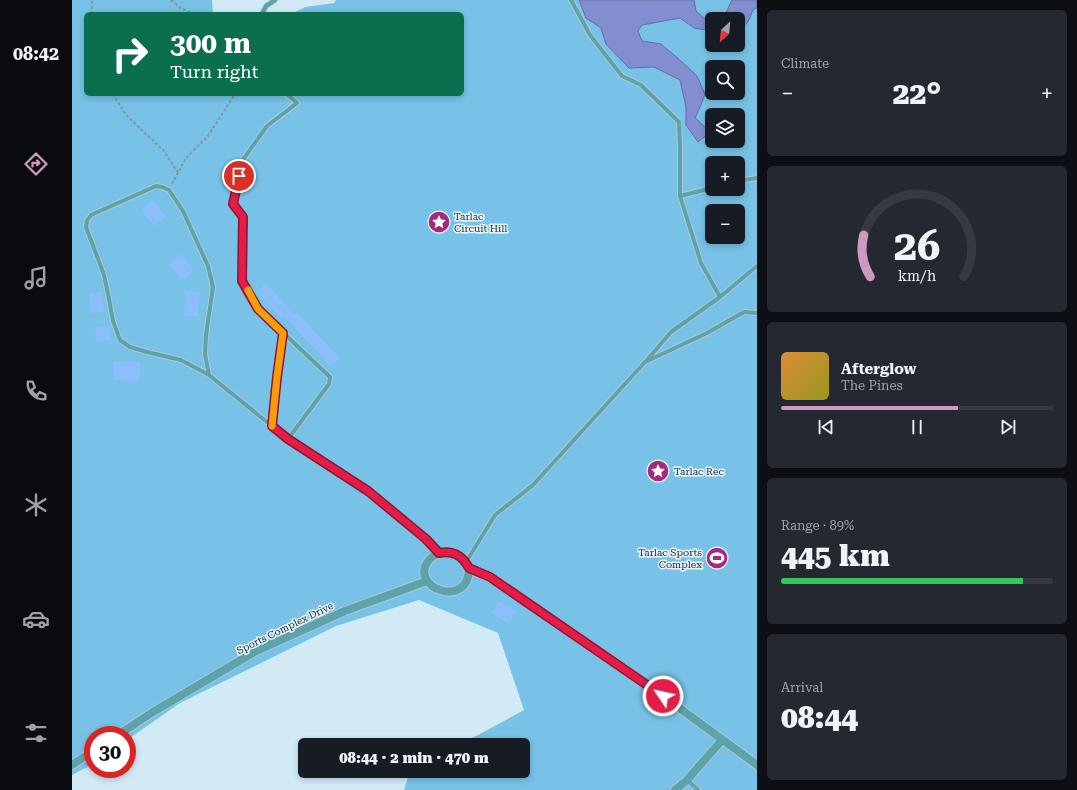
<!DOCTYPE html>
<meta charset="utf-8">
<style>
:root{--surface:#171b24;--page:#242831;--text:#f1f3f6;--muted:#9ea1a6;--line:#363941;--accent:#cf98c0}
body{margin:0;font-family:"Roboto Serif",serif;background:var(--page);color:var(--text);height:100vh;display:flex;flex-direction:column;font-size:15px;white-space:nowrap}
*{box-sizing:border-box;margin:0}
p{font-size:13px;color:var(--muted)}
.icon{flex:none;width:22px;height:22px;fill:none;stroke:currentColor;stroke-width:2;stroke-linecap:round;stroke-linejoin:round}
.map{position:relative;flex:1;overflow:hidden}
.panel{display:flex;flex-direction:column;gap:10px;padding:10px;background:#0d0f14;width:320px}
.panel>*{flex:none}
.hud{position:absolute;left:12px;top:12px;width:380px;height:84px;border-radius:6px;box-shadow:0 2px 6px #0003;background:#0b6e4f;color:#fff;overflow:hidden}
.needle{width:26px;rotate:206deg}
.controls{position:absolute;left:633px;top:12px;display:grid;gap:8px}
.controls a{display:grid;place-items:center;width:40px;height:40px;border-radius:6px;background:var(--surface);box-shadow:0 2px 6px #0003;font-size:20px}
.speed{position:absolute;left:12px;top:726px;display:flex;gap:8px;font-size:20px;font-weight:700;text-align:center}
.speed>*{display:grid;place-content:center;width:52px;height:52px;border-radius:50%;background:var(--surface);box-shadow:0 2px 6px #0003;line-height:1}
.speed .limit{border:6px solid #d22;background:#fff;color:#111}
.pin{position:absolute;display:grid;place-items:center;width:34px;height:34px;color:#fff;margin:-17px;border:2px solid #fff;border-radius:50%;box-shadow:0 1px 4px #0007}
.me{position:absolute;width:44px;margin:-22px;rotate:304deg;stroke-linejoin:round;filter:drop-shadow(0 0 3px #0008)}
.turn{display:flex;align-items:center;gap:14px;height:84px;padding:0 20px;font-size:18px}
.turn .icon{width:52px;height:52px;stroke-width:2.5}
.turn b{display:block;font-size:28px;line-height:34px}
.big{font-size:30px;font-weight:800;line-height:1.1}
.panel .card{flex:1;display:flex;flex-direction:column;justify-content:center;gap:6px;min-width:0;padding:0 14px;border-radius:6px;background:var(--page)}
.panel .dial{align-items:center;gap:0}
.dial svg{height:104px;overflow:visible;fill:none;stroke:var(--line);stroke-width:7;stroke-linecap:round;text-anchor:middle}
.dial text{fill:var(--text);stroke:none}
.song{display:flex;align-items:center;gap:12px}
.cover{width:48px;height:48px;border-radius:6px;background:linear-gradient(135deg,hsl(30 70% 55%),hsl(60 70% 35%))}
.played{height:4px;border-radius:2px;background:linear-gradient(90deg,var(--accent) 65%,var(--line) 65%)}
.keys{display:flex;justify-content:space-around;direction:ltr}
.heat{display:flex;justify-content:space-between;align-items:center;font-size:22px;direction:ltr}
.charge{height:6px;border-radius:3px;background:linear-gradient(90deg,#34c759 89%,var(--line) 0)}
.trip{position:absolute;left:226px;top:738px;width:232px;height:40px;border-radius:6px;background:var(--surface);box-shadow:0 2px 6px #0003;font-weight:800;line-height:40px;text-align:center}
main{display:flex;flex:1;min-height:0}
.tabs{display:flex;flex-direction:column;width:72px;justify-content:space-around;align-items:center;background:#090b0e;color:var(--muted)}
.tabs .icon{width:28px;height:28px}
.tabs .on{color:var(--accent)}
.tabs b{font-size:18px;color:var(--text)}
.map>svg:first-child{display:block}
.green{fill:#77c2e6;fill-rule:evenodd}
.water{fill:#828ed0;stroke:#646f9e}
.building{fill:#8cbff9}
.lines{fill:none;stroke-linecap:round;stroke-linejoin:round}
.lane-casing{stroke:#b1c7d1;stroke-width:6}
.street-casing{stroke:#b1c7d1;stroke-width:10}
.path{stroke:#8597a0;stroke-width:2;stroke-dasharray:3 2;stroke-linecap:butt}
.lane{stroke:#5da3ac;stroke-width:4}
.street{stroke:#5da3ac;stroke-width:8}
.route-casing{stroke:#92132f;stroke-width:10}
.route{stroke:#e11d48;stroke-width:7}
.slow{stroke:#f59e0b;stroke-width:7}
.labels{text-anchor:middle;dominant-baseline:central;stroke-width:3;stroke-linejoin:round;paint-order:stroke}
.poi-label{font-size:10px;fill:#1e272b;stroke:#e6f5fd;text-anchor:start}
.street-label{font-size:10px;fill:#1e272b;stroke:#e6f5fd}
</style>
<main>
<nav class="tabs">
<b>08:42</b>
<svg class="icon on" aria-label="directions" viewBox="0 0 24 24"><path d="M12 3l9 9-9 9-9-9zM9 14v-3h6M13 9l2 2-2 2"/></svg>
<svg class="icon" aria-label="music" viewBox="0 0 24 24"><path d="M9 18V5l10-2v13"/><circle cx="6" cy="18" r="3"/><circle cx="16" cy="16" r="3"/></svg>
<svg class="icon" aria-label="phone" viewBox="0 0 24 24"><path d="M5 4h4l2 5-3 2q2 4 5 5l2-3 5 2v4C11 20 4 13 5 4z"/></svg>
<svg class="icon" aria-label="climate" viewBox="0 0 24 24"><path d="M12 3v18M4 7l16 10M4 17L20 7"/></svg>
<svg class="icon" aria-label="car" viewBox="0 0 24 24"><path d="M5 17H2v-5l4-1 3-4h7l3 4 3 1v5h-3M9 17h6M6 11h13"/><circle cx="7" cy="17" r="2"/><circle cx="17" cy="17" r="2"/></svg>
<svg class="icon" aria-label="filters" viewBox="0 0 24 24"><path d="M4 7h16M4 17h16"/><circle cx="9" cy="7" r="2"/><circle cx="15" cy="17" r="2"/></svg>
</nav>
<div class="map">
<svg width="685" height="790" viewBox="0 0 685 790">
<rect width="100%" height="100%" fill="#d1eaf6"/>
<path class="green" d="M 0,0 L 140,0 L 141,14 L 14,14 L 14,94 L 390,94 L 390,14 L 219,14 L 233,7 L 262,3 L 264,0 L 685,0 L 685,790 L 332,790 L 338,771 L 451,771 L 451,745 L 385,745 L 408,734 L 452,710 L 426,633 L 347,600 L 264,626 L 108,703 L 55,740 L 55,735 L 21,735 L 21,764 L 0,775 ZM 640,19 L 666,19 L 666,45 L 640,45 ZM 640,67 L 666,67 L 666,93 L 640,93 ZM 640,115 L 666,115 L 666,141 L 640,141 ZM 640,163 L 666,163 L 666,189 L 640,189 ZM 640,211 L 666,211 L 666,237 L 640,237 Z"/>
<path class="water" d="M 507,0 L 622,0 L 624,11 L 632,18 L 653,15 L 660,0 L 685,0 L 685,8 L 681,10 L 676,22 L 666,30 L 666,19 L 640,19 L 640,31 L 622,28 L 608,18 L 570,25 L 566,31 L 570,41 L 589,44 L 609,61 L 625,76 L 633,94 L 629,105 L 623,118 L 633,127 L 640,126 L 640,132 L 637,133 L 626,142 L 614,125 L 614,107 L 608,80 L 582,67 L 557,68 L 534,44 L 529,28 L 514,18 Z"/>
<path class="building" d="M 80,200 L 94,216 L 82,226 L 69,210 Z
M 109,254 L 122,271 L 110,280 L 97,264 Z
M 193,283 L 223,315 L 225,313 L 268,358 L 258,366 L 212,316 L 209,318 L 185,292 Z
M 114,291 L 128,292 L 126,317 L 112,315 Z
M 30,292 L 32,312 L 19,313 L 17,293 Z
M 37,326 L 39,340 L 24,342 L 23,328 Z
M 42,361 L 68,362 L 67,381 L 42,380 Z
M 427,601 L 444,611 L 437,624 L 419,613 Z"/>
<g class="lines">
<g class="lane-casing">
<path id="lane" d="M 499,0 L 518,35 L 550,76 L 569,85 L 607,122 L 608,147 L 608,196 L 629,263 L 648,297
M 190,14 L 194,6 L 203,0
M 215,94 L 225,103 L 195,126 L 170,161 L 161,204 L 171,217 L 170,281 L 186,309 L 258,377 L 257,384 L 216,439
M 666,181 L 685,178
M 608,196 L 640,188
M 575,360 L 599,332 L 648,297 L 685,266
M 137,375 L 133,354 L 134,335 L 141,287 L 136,266 L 111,211 L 97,190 L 90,187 L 84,186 L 19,215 L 15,221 L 14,227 L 32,275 L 37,299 L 41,321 L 48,340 L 58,347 L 75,352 L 109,360 L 137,375 L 216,439 L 296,491 L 354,539 L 367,553
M 200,426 L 205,377 L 211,333
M 394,562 L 423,515 L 461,485 L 573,362 L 635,333 L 672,312 L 685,313
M 615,780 L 626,790"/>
</g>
<g class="street-casing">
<path id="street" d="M 397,568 C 397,611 335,587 357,560 C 362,555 369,551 377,552 C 384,553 390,556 394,563 C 395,565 396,567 397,568 C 403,572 411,574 417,577 C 425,581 433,587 440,592 L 591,696 L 685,765
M 46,735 L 81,712 L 184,651 L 273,611 L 355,581
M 0,765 L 21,751
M 603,790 L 615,780 L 650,740"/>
</g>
<path class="path" d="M 99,0 L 109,8 L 121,14
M 20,14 L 20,0
M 41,94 L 54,115 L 92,151 L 106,173
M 100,184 L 114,158 L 136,136 L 163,94"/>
<use href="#lane" class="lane"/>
<use href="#street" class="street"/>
</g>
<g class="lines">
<g class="route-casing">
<path id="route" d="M 167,176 L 161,204 L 171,217 L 170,281 L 186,309 L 211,333 L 205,377 L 200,426 L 216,439 L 296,491 L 354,539 L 367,553 C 381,550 390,555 397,568 L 418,577 L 591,696"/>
</g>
<use href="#route" class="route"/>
<path class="slow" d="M 176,290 L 186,309 L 211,333 L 205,377 L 200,426"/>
</g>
<defs>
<g id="sight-disc" transform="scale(1.15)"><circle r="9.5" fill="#a5297d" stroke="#e6f5fd"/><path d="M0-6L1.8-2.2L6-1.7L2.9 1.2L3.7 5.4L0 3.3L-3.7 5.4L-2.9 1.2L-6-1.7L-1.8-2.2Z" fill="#fff"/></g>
<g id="stadium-disc" transform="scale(1.15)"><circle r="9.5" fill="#a5297d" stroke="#e6f5fd"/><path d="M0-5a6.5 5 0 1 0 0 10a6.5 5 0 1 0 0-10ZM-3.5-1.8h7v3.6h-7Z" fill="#fff"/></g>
</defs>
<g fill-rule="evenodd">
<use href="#sight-disc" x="367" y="222"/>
<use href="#sight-disc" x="586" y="471"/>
<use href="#stadium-disc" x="645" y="558"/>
</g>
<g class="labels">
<g class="poi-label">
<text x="382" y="216">Tarlac<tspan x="382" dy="12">Circuit Hill</tspan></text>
<text x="602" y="471">Tarlac Rec</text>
<text x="630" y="552" text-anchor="end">Tarlac Sports<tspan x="630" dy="12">Complex</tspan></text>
</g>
<g class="street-label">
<text transform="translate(213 628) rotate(-26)">Sports Complex Drive</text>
</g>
</g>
</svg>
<div class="controls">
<a><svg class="needle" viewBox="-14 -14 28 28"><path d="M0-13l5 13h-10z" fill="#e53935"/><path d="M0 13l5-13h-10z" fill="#9ea1a6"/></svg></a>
<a><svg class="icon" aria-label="search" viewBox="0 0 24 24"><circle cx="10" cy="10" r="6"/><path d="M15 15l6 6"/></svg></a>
<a><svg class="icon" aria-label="layers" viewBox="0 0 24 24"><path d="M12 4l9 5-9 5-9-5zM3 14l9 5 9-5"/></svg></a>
<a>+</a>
<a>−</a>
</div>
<div class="speed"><div class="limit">30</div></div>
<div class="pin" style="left:167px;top:176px;background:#d93025"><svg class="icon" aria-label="arrive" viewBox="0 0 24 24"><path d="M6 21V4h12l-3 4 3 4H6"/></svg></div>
<svg class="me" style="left:591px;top:696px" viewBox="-20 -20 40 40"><circle r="17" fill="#e11d48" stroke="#fff" stroke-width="3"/><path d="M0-11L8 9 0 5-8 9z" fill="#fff"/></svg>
<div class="trip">08:44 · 2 min · 470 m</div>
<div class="hud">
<div class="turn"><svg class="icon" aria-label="right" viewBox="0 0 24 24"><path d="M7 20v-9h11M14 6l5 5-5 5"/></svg><div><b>300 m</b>Turn right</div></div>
</div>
</div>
<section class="panel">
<div class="card"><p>Climate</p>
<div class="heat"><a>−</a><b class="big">22°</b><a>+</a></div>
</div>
<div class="card dial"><svg viewBox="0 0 100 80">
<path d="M14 69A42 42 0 1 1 86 69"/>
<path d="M14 69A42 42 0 0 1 9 37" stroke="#cf98c0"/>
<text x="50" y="56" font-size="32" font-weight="700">26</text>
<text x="50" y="72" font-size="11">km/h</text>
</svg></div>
<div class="card">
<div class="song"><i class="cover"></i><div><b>Afterglow</b><p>The Pines</p></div></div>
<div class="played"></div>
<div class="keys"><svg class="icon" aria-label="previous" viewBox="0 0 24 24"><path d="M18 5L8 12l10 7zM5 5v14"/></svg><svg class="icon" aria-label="pause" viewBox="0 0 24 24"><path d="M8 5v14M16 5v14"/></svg><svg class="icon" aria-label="next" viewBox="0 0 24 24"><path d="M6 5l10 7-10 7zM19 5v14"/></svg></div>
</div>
<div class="card"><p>Range · 89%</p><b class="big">445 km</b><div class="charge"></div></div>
<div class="card"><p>Arrival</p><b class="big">08:44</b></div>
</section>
</main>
